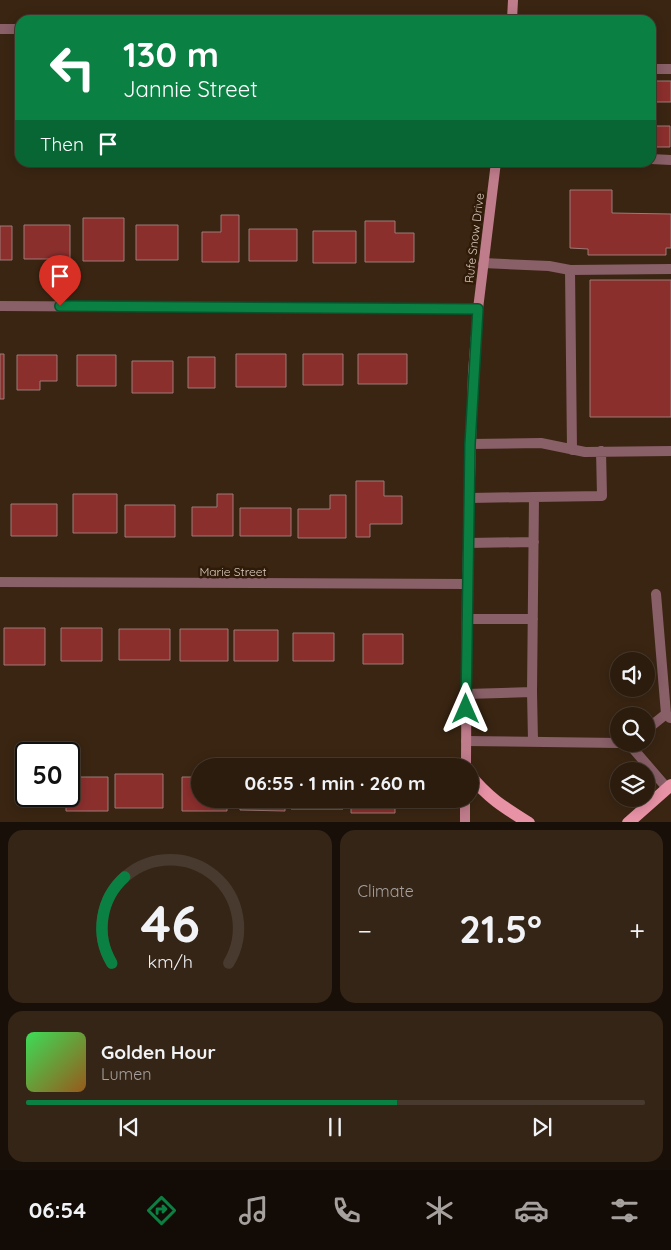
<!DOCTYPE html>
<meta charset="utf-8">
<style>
:root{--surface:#2c1c0e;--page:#342517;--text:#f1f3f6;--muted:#a6a19e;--line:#483a2e;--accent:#0b8043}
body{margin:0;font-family:Quicksand,sans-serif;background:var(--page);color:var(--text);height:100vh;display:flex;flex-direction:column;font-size:19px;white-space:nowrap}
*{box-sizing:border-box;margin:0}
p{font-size:16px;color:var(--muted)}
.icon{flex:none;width:28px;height:28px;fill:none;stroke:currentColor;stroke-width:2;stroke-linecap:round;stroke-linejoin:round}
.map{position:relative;height:822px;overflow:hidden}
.side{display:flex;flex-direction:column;gap:8px;padding:8px;background:#180f08;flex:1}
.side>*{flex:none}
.guide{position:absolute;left:15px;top:15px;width:641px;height:152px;border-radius:15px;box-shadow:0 2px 12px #0003,0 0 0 1px var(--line);background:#0b8043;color:#fff;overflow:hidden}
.fabs{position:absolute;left:610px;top:652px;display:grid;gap:10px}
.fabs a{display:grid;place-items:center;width:45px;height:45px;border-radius:50%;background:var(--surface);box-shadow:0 2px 12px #0003,0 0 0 1px var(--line);font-size:25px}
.speed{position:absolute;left:15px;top:742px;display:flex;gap:10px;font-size:25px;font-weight:700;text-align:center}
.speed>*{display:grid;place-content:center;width:65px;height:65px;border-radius:50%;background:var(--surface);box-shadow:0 2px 12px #0003,0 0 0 1px var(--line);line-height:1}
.speed .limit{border:2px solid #111;border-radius:8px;background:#fff;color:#111}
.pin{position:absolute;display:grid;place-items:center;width:42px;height:42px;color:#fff;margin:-51px -21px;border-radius:50% 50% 50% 0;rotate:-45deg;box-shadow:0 0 5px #0007}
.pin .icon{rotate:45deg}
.me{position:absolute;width:55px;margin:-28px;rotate:0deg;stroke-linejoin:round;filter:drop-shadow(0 0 4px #0008)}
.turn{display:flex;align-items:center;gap:18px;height:105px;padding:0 25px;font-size:22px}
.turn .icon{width:65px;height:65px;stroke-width:2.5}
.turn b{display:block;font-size:35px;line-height:42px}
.then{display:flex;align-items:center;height:48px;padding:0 25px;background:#0003;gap:10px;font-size:19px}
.big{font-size:38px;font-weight:700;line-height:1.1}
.side .widget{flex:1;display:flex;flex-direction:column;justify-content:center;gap:8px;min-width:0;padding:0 18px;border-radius:15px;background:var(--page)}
.side .dial{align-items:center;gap:0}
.dial svg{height:130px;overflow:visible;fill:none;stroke:var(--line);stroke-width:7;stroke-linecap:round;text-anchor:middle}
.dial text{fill:var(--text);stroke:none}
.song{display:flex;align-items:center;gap:15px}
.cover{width:60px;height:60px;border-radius:8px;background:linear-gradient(135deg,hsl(130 70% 55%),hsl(30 70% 35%))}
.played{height:5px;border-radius:2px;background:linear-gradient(90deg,var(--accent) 60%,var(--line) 60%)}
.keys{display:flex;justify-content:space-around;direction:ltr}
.heat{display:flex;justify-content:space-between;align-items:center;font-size:28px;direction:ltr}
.side .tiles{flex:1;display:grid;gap:8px;grid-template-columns:1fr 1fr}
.widget:last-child{grid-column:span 2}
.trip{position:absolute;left:191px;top:758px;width:288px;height:50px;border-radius:25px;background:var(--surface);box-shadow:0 2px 12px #0003,0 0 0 1px var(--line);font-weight:700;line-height:50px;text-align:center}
.menu{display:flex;height:80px;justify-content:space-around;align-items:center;background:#120b06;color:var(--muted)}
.menu .icon{width:35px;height:35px}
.menu .on{color:var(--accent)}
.menu b{font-size:22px;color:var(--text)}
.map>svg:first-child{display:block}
.building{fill:#8b2f2d;stroke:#9d7a76}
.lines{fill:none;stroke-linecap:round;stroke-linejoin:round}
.lane{stroke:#895f68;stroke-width:10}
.street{stroke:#895f68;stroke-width:10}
.secondary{stroke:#bf7c8b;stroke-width:10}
.primary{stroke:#e892a6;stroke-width:12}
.route-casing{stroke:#07532c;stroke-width:12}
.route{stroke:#0b8043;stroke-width:9}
.labels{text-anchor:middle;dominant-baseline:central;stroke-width:5;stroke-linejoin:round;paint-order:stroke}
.street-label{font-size:12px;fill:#dccec3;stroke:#2f1b08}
</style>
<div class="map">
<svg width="671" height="823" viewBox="0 0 671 823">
<rect width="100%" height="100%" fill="#3a2512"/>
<path class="building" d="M 15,77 L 20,77 L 20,108 L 15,108 Z
M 651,81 L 671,81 L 671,102 L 651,102 Z
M 651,126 L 670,126 L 670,147 L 651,147 Z
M 570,190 L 612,190 L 612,213 L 671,214 L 671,248 L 666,248 L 666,255 L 588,255 L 588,249 L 570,248 Z
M 221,215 L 239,215 L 239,262 L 202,262 L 202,232 L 221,232 Z
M 83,218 L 124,218 L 124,261 L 83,261 Z
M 365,221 L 395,221 L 395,233 L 414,233 L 414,262 L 365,262 Z
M 24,225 L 70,225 L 70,259 L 24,259 Z
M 136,225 L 178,225 L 178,260 L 136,260 Z
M 0,226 L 12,226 L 12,260 L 0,260 Z
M 249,229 L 297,229 L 297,261 L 249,261 Z
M 313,231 L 356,231 L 356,263 L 313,263 Z
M 590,280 L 671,280 L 671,417 L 590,417 Z
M 0,354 L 4,354 L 4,399 L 0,399 Z
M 236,354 L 286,354 L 286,387 L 236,387 Z
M 303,354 L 343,354 L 343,385 L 303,385 Z
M 358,354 L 407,354 L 407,384 L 358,384 Z
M 17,355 L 57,355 L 57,381 L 40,381 L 40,390 L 17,390 Z
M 77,355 L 116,355 L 116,386 L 77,386 Z
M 188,357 L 215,357 L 215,388 L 188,388 Z
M 132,361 L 173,361 L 173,393 L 132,393 Z
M 356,481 L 384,481 L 384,496 L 402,496 L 402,524 L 370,524 L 370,537 L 356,537 Z
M 73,494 L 117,494 L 117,533 L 73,533 Z
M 217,494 L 233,494 L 233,536 L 192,536 L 192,507 L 217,507 Z
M 330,495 L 346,495 L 346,538 L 298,538 L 298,509 L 330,509 Z
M 11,504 L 57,504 L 57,536 L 11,536 Z
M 125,505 L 175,505 L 175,537 L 125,537 Z
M 240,508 L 291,508 L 291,536 L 240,536 Z
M 4,628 L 45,628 L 45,665 L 4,665 Z
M 61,628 L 102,628 L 102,661 L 61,661 Z
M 119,629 L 170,629 L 170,660 L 119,660 Z
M 180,629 L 228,629 L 228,661 L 180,661 Z
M 234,630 L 278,630 L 278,661 L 234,661 Z
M 293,633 L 334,633 L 334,661 L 293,661 Z
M 363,634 L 403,634 L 403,664 L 363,664 Z
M 115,774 L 163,774 L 163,808 L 115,808 Z
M 69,777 L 108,777 L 108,811 L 66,811 L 66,796 L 69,796 Z
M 182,777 L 200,777 L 200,799 L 227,799 L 227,811 L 182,811 Z
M 240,799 L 285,799 L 285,811 L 240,810 Z
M 291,799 L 343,799 L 343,809 L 291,809 Z
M 351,799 L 395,799 L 395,813 L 351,813 Z"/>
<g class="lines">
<path class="lane" d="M 651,69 L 671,69
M 651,159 L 671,160
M 483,263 L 549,266 L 570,270 L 671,269
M 570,270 L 572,450
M 470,444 L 541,443 L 585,452 L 671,451
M 534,497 L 602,496 L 601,451
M 469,498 L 534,497 L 532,692
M 468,543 L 534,542
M 656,594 L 666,714
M 467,619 L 533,619
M 466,694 L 532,692 L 533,741
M 646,730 L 666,714 L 670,718
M 466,741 L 619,743
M 629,744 L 667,788"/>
<path class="street" d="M 0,29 L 20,29
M 0,306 L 478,309
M 0,582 L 467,584"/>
<path class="secondary" d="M 512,20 L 513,0
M 466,766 L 467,584 L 473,373 L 478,309 L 496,162
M 465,823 L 465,799"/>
<path class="primary" d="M 470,775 C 487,797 505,808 529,823
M 628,823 L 671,785"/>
</g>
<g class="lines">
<g class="route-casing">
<path id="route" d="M 60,306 L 478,309 L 470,444 L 466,709"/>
</g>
<use href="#route" class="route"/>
</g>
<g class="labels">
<g class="street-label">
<text transform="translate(474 238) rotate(-83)">Rufe Snow Drive</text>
<text x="233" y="571">Marie Street</text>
</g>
</g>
</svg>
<div class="fabs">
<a><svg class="icon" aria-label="sound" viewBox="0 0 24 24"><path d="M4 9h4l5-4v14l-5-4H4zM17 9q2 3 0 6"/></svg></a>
<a><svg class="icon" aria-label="search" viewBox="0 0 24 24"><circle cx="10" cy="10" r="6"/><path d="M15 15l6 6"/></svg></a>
<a><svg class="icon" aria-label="layers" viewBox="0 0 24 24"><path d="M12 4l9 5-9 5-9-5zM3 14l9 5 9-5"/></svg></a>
</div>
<div class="speed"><div class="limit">50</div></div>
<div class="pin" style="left:60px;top:306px;background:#d93025"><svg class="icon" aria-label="arrive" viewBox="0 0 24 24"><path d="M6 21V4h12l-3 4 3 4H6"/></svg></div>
<svg class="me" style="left:466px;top:709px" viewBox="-20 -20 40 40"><path d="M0-17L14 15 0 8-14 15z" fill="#0b8043" stroke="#fff" stroke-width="4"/></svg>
<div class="trip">06:55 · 1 min · 260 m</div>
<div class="guide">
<div class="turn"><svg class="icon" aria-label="left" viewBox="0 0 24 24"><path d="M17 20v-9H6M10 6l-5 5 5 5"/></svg><div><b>130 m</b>Jannie Street</div></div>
<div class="then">Then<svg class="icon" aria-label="arrive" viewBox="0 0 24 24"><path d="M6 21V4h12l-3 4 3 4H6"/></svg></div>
</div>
</div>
<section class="side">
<div class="tiles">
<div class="widget dial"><svg viewBox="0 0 100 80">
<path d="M14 69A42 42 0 1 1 86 69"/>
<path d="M14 69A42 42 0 0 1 22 16" stroke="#0b8043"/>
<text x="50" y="56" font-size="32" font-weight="700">46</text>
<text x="50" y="72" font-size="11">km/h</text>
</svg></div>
<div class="widget"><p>Climate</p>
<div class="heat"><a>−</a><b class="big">21.5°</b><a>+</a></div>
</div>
<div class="widget">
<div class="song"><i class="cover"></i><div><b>Golden Hour</b><p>Lumen</p></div></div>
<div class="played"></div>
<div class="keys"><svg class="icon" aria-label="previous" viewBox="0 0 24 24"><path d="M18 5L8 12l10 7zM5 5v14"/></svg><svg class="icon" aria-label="pause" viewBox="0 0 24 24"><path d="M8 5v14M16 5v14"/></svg><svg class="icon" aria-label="next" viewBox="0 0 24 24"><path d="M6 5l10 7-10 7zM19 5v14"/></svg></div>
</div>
</div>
</section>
<nav class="menu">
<b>06:54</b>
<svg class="icon on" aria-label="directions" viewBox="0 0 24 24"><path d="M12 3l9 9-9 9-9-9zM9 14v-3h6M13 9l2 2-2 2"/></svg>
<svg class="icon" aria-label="music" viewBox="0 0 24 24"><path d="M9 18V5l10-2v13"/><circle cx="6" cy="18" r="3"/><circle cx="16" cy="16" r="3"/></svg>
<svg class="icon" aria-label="phone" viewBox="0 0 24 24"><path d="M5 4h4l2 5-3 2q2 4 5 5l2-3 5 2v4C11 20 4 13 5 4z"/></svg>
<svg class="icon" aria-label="climate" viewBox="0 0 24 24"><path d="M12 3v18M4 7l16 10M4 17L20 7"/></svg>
<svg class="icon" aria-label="car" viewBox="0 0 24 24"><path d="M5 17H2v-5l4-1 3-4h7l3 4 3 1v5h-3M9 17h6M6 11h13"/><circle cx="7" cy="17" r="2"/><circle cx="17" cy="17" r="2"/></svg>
<svg class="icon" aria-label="filters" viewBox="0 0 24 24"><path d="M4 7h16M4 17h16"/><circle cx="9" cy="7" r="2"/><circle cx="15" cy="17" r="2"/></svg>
</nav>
